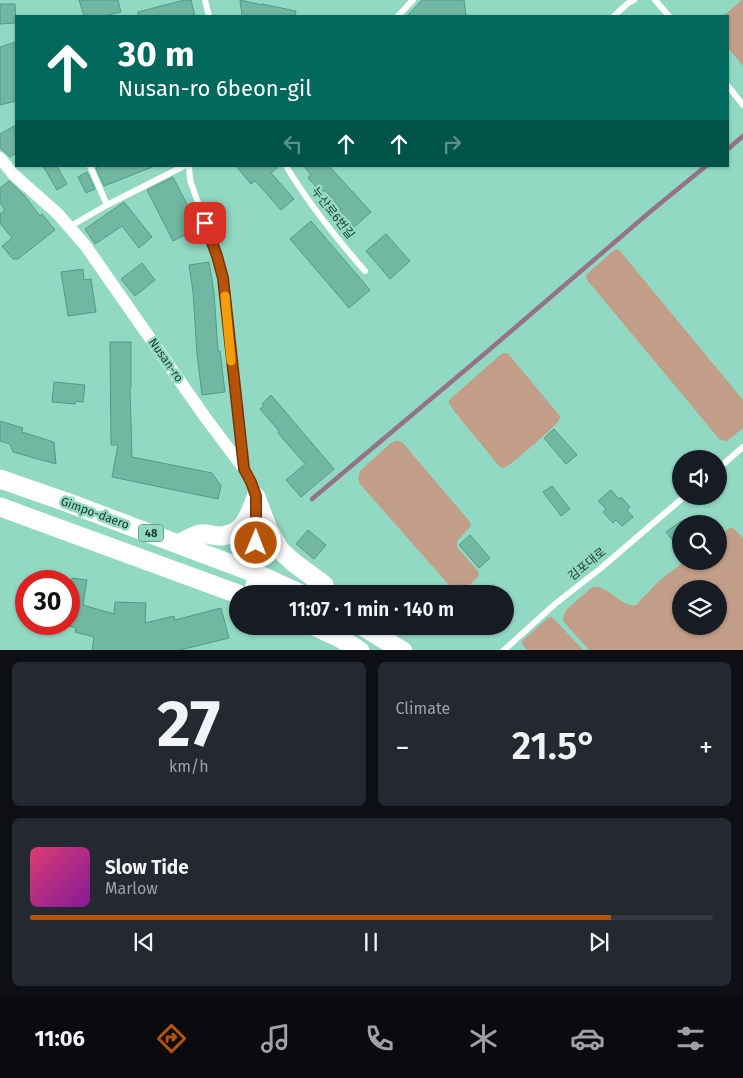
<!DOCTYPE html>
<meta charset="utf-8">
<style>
:root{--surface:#171b24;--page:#242831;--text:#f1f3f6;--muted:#9ea1a6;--line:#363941;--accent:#b45309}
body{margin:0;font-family:"Fira Sans","Noto Sans KR",sans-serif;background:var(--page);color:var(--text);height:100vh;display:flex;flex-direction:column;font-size:19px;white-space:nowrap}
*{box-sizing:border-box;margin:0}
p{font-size:16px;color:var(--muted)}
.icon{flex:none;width:28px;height:28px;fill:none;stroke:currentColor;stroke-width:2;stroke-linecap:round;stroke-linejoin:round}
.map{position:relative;height:650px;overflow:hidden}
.side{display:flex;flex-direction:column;gap:12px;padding:12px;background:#0d0f14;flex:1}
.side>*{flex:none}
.hud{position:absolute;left:15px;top:15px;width:714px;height:152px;border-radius:0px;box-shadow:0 1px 4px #0004;background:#00695c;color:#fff;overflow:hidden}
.fabs{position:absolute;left:672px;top:450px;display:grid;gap:10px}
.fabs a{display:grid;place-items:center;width:55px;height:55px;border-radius:50%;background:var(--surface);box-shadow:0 1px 4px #0004;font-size:25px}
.speed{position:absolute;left:15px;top:570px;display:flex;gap:10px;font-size:25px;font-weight:700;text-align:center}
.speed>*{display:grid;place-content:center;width:65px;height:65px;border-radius:50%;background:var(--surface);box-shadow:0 1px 4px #0004;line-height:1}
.speed .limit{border:8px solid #d22;background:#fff;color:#111}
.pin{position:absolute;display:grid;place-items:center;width:42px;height:42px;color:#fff;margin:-21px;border-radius:10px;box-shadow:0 2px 8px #0006}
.me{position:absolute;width:55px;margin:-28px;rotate:1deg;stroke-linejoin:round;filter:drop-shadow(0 0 4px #0008)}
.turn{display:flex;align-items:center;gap:18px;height:105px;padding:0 20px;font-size:22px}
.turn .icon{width:65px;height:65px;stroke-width:2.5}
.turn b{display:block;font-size:35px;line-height:42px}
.lanes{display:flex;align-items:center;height:48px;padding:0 20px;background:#0003;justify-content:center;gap:25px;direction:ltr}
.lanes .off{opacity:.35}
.big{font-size:38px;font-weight:600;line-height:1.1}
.side .widget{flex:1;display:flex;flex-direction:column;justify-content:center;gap:8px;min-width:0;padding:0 18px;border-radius:8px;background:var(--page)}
.side .dial{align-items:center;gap:0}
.dial b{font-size:65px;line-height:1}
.song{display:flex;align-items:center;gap:15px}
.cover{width:60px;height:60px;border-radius:8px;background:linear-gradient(135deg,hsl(340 70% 55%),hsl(290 70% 35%))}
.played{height:5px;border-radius:2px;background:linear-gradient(90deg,var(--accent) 85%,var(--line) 85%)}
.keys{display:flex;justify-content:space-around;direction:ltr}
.heat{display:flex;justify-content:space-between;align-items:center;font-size:28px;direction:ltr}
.side .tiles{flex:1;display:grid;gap:12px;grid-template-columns:1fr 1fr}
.widget:last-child{grid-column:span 2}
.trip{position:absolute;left:229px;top:585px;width:285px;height:50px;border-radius:25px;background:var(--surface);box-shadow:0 1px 4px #0004;font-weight:600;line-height:50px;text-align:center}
.menu{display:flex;height:80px;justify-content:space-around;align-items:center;background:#090b0e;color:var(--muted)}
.menu .icon{width:35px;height:35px}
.menu .selected{color:var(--accent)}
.menu b{font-size:22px;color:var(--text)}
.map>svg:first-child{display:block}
.green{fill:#c29e88;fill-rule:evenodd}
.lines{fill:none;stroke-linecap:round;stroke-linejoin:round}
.stream{stroke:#967383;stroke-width:4.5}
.building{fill:#72b7a2;stroke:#559a86}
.service{stroke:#fff;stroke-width:6}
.minor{stroke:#fff;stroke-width:12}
.primary{stroke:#fff;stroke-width:19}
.route-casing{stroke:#753606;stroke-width:12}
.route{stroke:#b45309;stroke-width:9}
.slow{stroke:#f59e0b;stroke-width:9}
.labels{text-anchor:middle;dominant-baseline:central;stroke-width:5;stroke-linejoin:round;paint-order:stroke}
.shield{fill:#92d9c3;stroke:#3d685b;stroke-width:1}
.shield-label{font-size:11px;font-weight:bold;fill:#19372e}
.street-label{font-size:12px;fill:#19372e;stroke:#92d9c3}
</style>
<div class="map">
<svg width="743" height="651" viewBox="0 0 743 651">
<rect width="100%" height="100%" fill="#92d9c3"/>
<path class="green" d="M 742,0 L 743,0 L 743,66 L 728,48 L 728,16 L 723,16 Z
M 617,249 L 620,251 L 743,400 L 743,428 L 727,441 L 720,440 L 587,280 L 586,276 L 588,273 L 613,251 Z
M 504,353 L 507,353 L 510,356 L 560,416 C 560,417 560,418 559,420 C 558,424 512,464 506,467 C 505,467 503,467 502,468 L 499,466 L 454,411 L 449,403 L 449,400 L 500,355 Z
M 395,441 L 399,441 L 403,443 L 470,522 L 471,526 L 457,541 L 457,547 L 477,570 L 479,573 L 478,577 L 462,593 L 458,594 L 455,592 L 360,484 L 358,478 L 360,471 L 391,443 Z
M 730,528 L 733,528 L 743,538 L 743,650 L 589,650 L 564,622 L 563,618 L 566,610 L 592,587 C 608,584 621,608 636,605 L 660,580 L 685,561 L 719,561 L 719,535 ZM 681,589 L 719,589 L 719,626 L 681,626 Z
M 551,617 L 554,619 L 583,650 L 528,651 C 525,648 522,645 522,641 L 548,618 Z"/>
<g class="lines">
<path class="stream" d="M 728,149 L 743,136
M 312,499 L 482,356 L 651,211 L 706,166"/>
</g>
<path class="building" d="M 79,0 L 118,0 L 121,12 L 103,16 L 84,16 Z
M 184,0 L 191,0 L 195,16 L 138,16 L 138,12 Z
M 240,0 L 262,5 L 262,4 L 296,11 L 295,16 L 242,16 Z
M 422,0 L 464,0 L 466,16 L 407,16 Z
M 0,4 L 15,4 L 16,23 L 0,24 Z
M 16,42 L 16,101 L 0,105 L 0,47 Z
M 16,125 L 16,153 L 10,157 L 6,153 L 2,150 L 0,147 L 0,134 Z
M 43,166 L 57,166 L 67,184 L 57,190 Z
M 101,166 L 151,166 L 152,167 L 104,186 L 96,168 Z
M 236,166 L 279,166 L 271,173 L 294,199 L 281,210 L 258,184 L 255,181 L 251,184 Z
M 304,166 L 329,166 L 371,212 L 354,227 L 351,223 L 348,226 L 337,213 L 341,209 L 325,190 L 322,193 L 308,178 L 311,175 Z
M 87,172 L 95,189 L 86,193 L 78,177 Z
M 173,177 L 199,228 L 173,241 L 147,190 Z
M 9,181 L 24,195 L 40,216 L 42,214 L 55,230 L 18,259 L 13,259 L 2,246 L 12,238 L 0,223 L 0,214 L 5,210 L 0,203 L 0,188 Z
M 124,202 L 152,237 L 139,248 L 122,226 L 95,244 L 85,229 Z
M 311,221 L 370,290 L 349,308 L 290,239 Z
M 386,234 L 410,261 L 390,279 L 366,251 Z
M 209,262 L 214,293 L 218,351 L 220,351 L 225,392 L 202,395 L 197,354 L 193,292 L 189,265 Z
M 142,263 L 155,280 L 135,296 L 121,279 Z
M 83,269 L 84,280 L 91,279 L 96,312 L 68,316 L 61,272 Z
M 110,342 L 131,342 L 131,388 L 130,388 L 132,457 L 212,473 L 221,486 L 218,499 L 112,477 L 118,445 L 111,445 Z
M 54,382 L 85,385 L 83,402 L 76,401 L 75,404 L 52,402 Z
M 271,395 L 334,469 L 301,497 L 286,480 L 305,464 L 278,433 L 279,431 L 260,409 L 264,406 L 262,404 Z
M 0,421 L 23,428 L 22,432 L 54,442 L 56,464 L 13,452 L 10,444 L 0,441 Z
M 554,429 L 577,455 L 566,464 L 544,438 Z
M 552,486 L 570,509 L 561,516 L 543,492 Z
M 611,490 L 619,499 L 621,497 L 630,507 L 627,510 L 633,517 L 622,526 L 616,520 L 613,523 L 603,512 L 606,509 L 598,501 Z
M 681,521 L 681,535 L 673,541 L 666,532 Z
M 308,530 L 326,545 L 314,559 L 296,544 Z
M 470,535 L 490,558 L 479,568 L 459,545 Z
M 72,578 L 87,580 L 83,605 L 114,614 L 115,602 L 146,603 L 145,623 L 174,616 L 175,620 L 221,608 L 229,638 L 176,651 L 92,651 L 94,637 L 75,632 L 76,628 L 69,626 L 69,604 Z"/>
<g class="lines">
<path class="service" d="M 205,0 L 209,16
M 655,0 L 669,16
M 398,16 L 413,0
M 614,16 L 627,4 L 634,0
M 728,86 L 743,105
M 90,166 L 107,205
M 189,166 L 190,180 L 217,256 L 223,278 L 243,465
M 286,166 C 309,204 336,238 365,271
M 69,227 L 107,205 L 184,166
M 719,468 L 743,447
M 503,651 L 555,604 L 601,568 L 685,496"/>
<path class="minor" d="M 0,158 L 13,174 L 58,214 L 85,245 L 205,417 L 244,469 L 251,482 L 256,497 L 257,528 L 255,573 L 249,594"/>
<path class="primary" d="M 0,479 L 69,503 L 255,573 L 301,594
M 256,497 L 268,529 L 280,550 L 293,562 L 324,585 L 326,594
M 0,507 L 238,594
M 178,544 C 185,541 193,536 200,534 C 206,533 213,536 219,536 C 244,535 249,516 256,497
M 314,626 L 340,638 L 360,651
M 362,626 L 403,651"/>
</g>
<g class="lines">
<g class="route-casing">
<path id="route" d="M 205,223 L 217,256 L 223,278 L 244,469 L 251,482 L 256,496 L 256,543"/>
</g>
<use href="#route" class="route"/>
<path class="slow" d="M 225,296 L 231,361"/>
</g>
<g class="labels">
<rect class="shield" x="138.5" y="524.5" width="25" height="17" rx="4"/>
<g class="shield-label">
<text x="151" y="533">48</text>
</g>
<g class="street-label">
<text transform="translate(333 213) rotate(52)">누산로6번길</text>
<text transform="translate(166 360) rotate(55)">Nusan-ro</text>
<text transform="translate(95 513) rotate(20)">Gimpo-daero</text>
<text transform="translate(587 564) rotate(-39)">김포대로</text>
</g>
</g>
</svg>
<div class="fabs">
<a><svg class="icon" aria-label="sound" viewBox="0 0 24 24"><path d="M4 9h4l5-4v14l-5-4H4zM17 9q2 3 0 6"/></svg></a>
<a><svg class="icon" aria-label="search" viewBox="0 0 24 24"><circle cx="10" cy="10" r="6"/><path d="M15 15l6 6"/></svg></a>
<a><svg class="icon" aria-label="layers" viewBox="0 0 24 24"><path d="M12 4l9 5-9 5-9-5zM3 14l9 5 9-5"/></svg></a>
</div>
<div class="speed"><div class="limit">30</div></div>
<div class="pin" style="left:205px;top:223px;background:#d93025"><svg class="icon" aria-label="arrive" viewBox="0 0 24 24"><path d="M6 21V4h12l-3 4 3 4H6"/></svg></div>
<svg class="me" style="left:256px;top:543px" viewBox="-20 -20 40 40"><circle r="17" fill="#b45309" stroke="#fff" stroke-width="3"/><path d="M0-11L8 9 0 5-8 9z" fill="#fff"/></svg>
<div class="trip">11:07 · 1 min · 140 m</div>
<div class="hud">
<div class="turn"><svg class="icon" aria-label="ahead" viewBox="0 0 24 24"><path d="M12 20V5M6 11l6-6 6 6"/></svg><div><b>30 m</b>Nusan-ro 6beon-gil</div></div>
<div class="lanes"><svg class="icon off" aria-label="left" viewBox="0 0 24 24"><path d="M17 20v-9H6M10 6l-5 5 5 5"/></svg><svg class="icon" aria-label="ahead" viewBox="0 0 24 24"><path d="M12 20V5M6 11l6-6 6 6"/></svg><svg class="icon" aria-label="ahead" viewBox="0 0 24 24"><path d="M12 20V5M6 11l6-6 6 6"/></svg><svg class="icon off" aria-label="right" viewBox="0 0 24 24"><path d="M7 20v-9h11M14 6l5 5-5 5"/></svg></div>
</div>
</div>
<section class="side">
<div class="tiles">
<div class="widget dial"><b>27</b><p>km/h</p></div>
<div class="widget"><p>Climate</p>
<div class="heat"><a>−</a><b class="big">21.5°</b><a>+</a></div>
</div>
<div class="widget">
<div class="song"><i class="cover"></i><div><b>Slow Tide</b><p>Marlow</p></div></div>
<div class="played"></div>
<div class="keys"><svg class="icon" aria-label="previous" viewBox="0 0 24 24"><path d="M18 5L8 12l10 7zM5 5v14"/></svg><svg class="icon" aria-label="pause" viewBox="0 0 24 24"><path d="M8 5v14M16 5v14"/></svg><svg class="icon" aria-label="next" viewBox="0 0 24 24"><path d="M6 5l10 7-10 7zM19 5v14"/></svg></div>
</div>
</div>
</section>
<nav class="menu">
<b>11:06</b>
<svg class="icon selected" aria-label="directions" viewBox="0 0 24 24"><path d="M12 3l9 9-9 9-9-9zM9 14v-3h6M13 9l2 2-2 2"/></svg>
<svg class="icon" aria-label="music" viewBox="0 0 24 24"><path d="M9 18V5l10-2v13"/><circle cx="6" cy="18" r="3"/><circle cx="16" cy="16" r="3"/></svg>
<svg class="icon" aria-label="phone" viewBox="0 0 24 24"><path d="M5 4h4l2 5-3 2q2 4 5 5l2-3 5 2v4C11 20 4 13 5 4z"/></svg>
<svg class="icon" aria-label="climate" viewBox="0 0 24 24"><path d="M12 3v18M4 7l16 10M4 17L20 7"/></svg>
<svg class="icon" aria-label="car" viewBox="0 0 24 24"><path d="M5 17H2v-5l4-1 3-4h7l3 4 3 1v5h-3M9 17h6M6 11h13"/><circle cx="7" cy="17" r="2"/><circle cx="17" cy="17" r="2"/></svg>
<svg class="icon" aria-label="filters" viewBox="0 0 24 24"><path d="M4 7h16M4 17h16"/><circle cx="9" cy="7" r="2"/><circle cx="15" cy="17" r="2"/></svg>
</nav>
